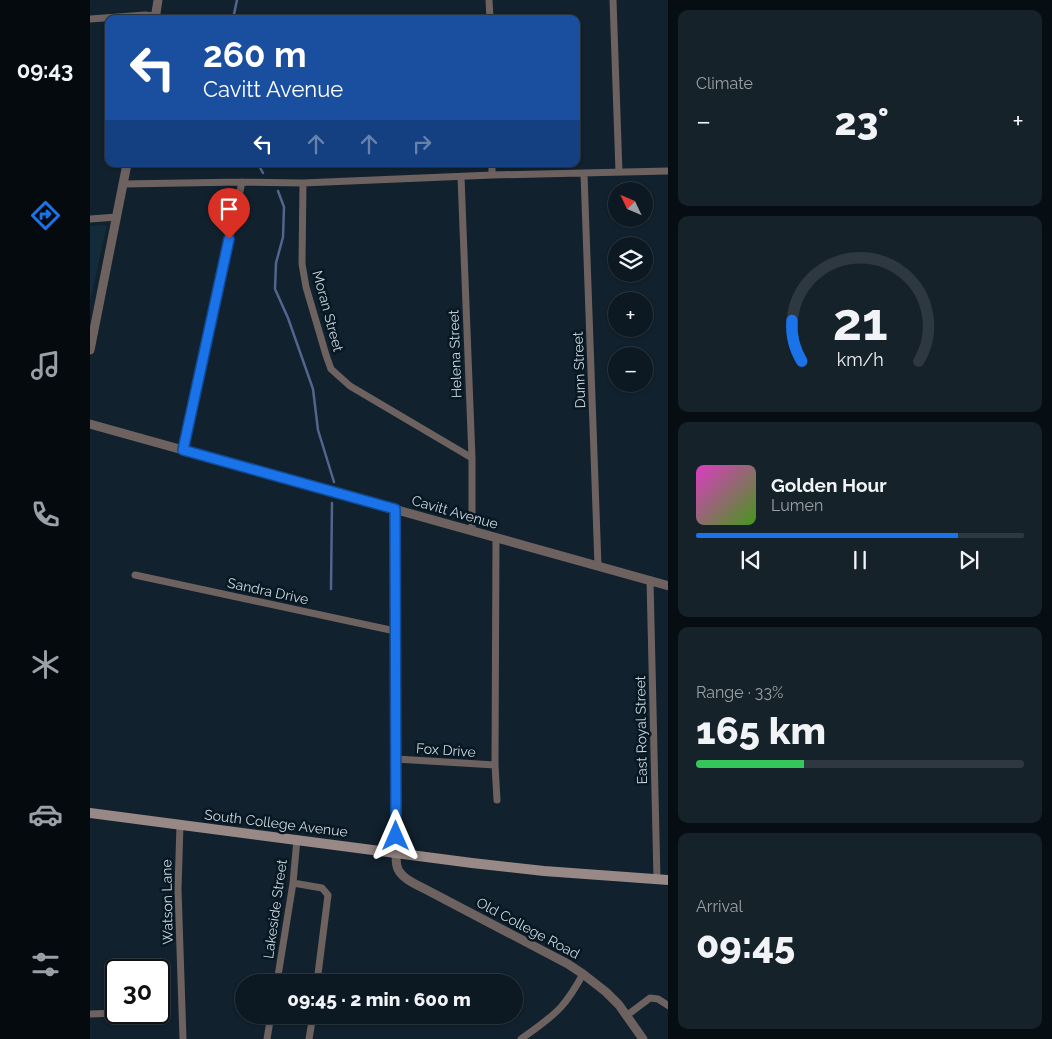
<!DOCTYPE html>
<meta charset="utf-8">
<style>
:root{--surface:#0d1922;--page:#16222a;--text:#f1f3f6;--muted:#9aa0a5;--line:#2d3840;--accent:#1a73e8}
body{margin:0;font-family:Raleway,sans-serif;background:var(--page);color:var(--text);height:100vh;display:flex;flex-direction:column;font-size:19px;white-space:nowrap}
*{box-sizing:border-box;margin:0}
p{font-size:16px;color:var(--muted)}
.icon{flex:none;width:28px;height:28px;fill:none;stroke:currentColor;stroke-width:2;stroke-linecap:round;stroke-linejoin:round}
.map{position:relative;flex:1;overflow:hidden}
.side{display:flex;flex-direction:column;gap:10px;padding:10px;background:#070e13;width:384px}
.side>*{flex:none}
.guide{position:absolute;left:15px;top:15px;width:475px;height:152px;border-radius:10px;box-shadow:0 1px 4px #0004,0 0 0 1px var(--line);background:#1a4fa0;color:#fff;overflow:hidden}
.needle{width:32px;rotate:314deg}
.controls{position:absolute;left:518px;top:182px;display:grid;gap:10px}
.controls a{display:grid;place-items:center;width:45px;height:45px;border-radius:50%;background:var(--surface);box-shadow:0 1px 4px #0004,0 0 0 1px var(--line);font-size:25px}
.speed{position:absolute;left:15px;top:959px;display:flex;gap:10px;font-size:25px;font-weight:700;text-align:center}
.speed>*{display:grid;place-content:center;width:65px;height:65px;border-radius:50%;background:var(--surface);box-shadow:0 1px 4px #0004,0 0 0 1px var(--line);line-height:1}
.speed .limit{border:2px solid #111;border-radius:8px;background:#fff;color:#111}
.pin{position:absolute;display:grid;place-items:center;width:42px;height:42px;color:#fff;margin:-51px -21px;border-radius:50% 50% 50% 0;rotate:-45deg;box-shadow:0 0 5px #0007}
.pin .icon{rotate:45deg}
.me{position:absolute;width:55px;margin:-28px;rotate:0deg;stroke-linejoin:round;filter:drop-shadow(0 0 4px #0008)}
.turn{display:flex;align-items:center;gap:18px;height:105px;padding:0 15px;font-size:22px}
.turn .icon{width:65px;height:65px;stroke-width:2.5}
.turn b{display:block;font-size:35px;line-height:42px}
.lanes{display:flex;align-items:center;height:48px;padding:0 15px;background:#0003;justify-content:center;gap:25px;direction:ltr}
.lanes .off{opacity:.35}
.big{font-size:38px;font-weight:800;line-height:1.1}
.side .tile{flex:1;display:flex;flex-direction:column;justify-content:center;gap:8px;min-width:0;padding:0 18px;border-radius:10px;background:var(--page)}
.side .dial{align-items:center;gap:0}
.dial svg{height:130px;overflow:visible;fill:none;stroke:var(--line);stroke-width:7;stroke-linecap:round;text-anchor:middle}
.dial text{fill:var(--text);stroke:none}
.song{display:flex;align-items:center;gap:15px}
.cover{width:60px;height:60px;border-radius:8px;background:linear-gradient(135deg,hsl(310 70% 55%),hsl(100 70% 35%))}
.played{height:5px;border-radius:2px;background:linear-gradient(90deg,var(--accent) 80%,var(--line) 80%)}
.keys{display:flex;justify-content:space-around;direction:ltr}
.heat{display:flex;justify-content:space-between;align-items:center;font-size:28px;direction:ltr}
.charge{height:8px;border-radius:4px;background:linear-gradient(90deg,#34c759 33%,var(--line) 0)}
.trip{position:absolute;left:145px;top:974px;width:288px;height:50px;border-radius:25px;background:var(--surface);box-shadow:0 1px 4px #0004,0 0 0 1px var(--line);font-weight:800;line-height:50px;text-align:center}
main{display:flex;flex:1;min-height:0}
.tabs{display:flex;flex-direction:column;width:90px;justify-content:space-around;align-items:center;background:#050a0e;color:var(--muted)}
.tabs .icon{width:35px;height:35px}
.tabs .current{color:var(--accent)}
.tabs b{font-size:22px;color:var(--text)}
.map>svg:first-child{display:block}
.built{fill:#142b3a}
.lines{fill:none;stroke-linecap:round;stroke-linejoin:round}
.stream{stroke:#51658d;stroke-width:2.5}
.minor{stroke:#6d6260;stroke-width:7}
.tertiary{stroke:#6d6260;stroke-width:9}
.secondary{stroke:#998986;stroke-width:10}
.route-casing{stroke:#114b97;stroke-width:12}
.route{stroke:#1a73e8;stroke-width:9}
.labels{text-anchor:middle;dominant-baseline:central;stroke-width:5;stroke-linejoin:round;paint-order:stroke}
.street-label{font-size:14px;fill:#ccd6de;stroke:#081823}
</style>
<main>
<nav class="tabs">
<b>09:43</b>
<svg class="icon current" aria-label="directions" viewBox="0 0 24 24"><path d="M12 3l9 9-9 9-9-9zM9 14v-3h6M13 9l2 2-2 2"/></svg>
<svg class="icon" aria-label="music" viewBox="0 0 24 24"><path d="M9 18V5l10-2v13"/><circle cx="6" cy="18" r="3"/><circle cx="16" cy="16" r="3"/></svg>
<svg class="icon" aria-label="phone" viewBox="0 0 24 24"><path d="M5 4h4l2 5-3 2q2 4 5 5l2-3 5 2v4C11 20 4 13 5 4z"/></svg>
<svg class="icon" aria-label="climate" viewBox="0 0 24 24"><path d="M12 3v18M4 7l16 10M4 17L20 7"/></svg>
<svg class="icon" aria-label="car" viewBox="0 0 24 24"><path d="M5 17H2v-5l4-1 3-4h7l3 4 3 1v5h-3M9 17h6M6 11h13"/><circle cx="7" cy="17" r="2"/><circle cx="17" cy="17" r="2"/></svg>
<svg class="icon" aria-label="filters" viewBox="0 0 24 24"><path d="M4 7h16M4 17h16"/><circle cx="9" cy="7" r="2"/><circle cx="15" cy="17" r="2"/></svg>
</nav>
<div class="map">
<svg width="579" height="1039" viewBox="0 0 579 1039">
<rect width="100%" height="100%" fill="#11212d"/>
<path class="built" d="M 17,225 L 0,302 L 0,226 Z"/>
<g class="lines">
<path class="stream" d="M 143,19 L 147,0
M 168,164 L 173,173
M 188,191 L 194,207 L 193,237 L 186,263 L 185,289 L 198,318 L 223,389 L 228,430 L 244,482
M 241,589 L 242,503"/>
<path class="minor" d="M 399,0 L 400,19
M 523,0 L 529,172
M 0,19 L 55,15 L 65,16
M 402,164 L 402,175
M 494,174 L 508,566
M 371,177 L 382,458 L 382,531
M 213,183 L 212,264 L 216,287 L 236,355 L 241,369 L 260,386 L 382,458
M 33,184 L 152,182 L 213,183 L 402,175 L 579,171
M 0,219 L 27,217
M 93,450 L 152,182
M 305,509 L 306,853
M 406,537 L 405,765 L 407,800
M 45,575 L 305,631
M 560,580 L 567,879
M 306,759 L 405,765
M 90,825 L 88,889 L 93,1039
M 203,883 L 232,888 L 238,895 L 227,982
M 187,982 L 203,883 L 207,839
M 0,1014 L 29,1013
M 536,1016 L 560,998 L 568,999 L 579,1006
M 177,1039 L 181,1015
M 219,1039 L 223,1015
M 431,1039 C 445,1029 460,1019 471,1007 C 480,997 487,985 493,974"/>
<path class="tertiary" d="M 65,19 L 68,0
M 0,350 L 37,164
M 0,424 L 579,586
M 306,853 C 306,857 306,862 307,866 C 309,877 325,884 335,889 L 478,964 L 493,974 L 516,992 L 529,1005 L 553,1039"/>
<path class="secondary" d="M 0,813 L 382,863 L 454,871 L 579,880"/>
</g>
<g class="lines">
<g class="route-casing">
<path id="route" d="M 139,239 L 93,450 L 305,509 L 306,836"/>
</g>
<use href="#route" class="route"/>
</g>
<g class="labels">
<g class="street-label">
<text transform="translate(238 311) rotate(75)">Moran Street</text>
<text transform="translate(365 354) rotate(-92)">Helena Street</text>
<text transform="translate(489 370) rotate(-92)">Dunn Street</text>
<text transform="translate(365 512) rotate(16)">Cavitt Avenue</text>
<text transform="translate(178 591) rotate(12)">Sandra Drive</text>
<text transform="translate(551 730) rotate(-91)">East Royal Street</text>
<text transform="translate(356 750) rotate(4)">Fox Drive</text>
<text transform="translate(186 823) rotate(7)">South College Avenue</text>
<text transform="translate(77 902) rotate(-91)">Watson Lane</text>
<text transform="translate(185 909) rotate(-82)">Lakeside Street</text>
<text transform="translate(438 928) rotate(28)">Old College Road</text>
</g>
</g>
</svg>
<div class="controls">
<a><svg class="needle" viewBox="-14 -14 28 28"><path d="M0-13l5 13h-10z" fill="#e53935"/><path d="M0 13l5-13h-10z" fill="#9aa0a5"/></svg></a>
<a><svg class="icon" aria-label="layers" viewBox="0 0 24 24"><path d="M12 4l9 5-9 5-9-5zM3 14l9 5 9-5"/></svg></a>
<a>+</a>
<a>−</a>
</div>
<div class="speed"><div class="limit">30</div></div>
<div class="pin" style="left:139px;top:239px;background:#d93025"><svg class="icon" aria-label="arrive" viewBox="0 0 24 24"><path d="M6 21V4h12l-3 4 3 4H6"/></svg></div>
<svg class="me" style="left:306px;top:836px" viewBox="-20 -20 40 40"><path d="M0-17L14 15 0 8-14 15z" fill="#1a73e8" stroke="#fff" stroke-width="4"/></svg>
<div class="trip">09:45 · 2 min · 600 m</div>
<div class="guide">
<div class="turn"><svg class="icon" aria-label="left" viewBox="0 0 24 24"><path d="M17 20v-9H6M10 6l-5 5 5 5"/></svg><div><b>260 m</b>Cavitt Avenue</div></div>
<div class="lanes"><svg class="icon" aria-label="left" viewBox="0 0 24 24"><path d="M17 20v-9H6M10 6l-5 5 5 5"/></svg><svg class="icon off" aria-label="ahead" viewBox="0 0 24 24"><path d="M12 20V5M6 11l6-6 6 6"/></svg><svg class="icon off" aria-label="ahead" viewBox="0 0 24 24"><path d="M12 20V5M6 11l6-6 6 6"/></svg><svg class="icon off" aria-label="right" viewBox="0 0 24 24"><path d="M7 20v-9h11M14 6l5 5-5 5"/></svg></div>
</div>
</div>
<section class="side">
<div class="tile"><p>Climate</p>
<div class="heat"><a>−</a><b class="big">23°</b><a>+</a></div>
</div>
<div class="tile dial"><svg viewBox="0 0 100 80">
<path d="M14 69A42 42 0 1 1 86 69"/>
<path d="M14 69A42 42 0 0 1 8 44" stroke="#1a73e8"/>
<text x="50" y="56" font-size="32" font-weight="700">21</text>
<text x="50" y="72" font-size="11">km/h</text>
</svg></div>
<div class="tile">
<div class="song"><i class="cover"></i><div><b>Golden Hour</b><p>Lumen</p></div></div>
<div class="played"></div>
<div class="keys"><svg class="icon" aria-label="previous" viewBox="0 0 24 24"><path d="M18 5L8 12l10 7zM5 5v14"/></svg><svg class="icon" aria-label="pause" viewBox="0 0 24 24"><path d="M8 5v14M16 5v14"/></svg><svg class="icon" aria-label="next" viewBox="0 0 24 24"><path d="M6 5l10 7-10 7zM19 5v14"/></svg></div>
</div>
<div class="tile"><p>Range · 33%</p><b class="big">165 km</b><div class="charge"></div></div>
<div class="tile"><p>Arrival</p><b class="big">09:45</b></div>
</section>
</main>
